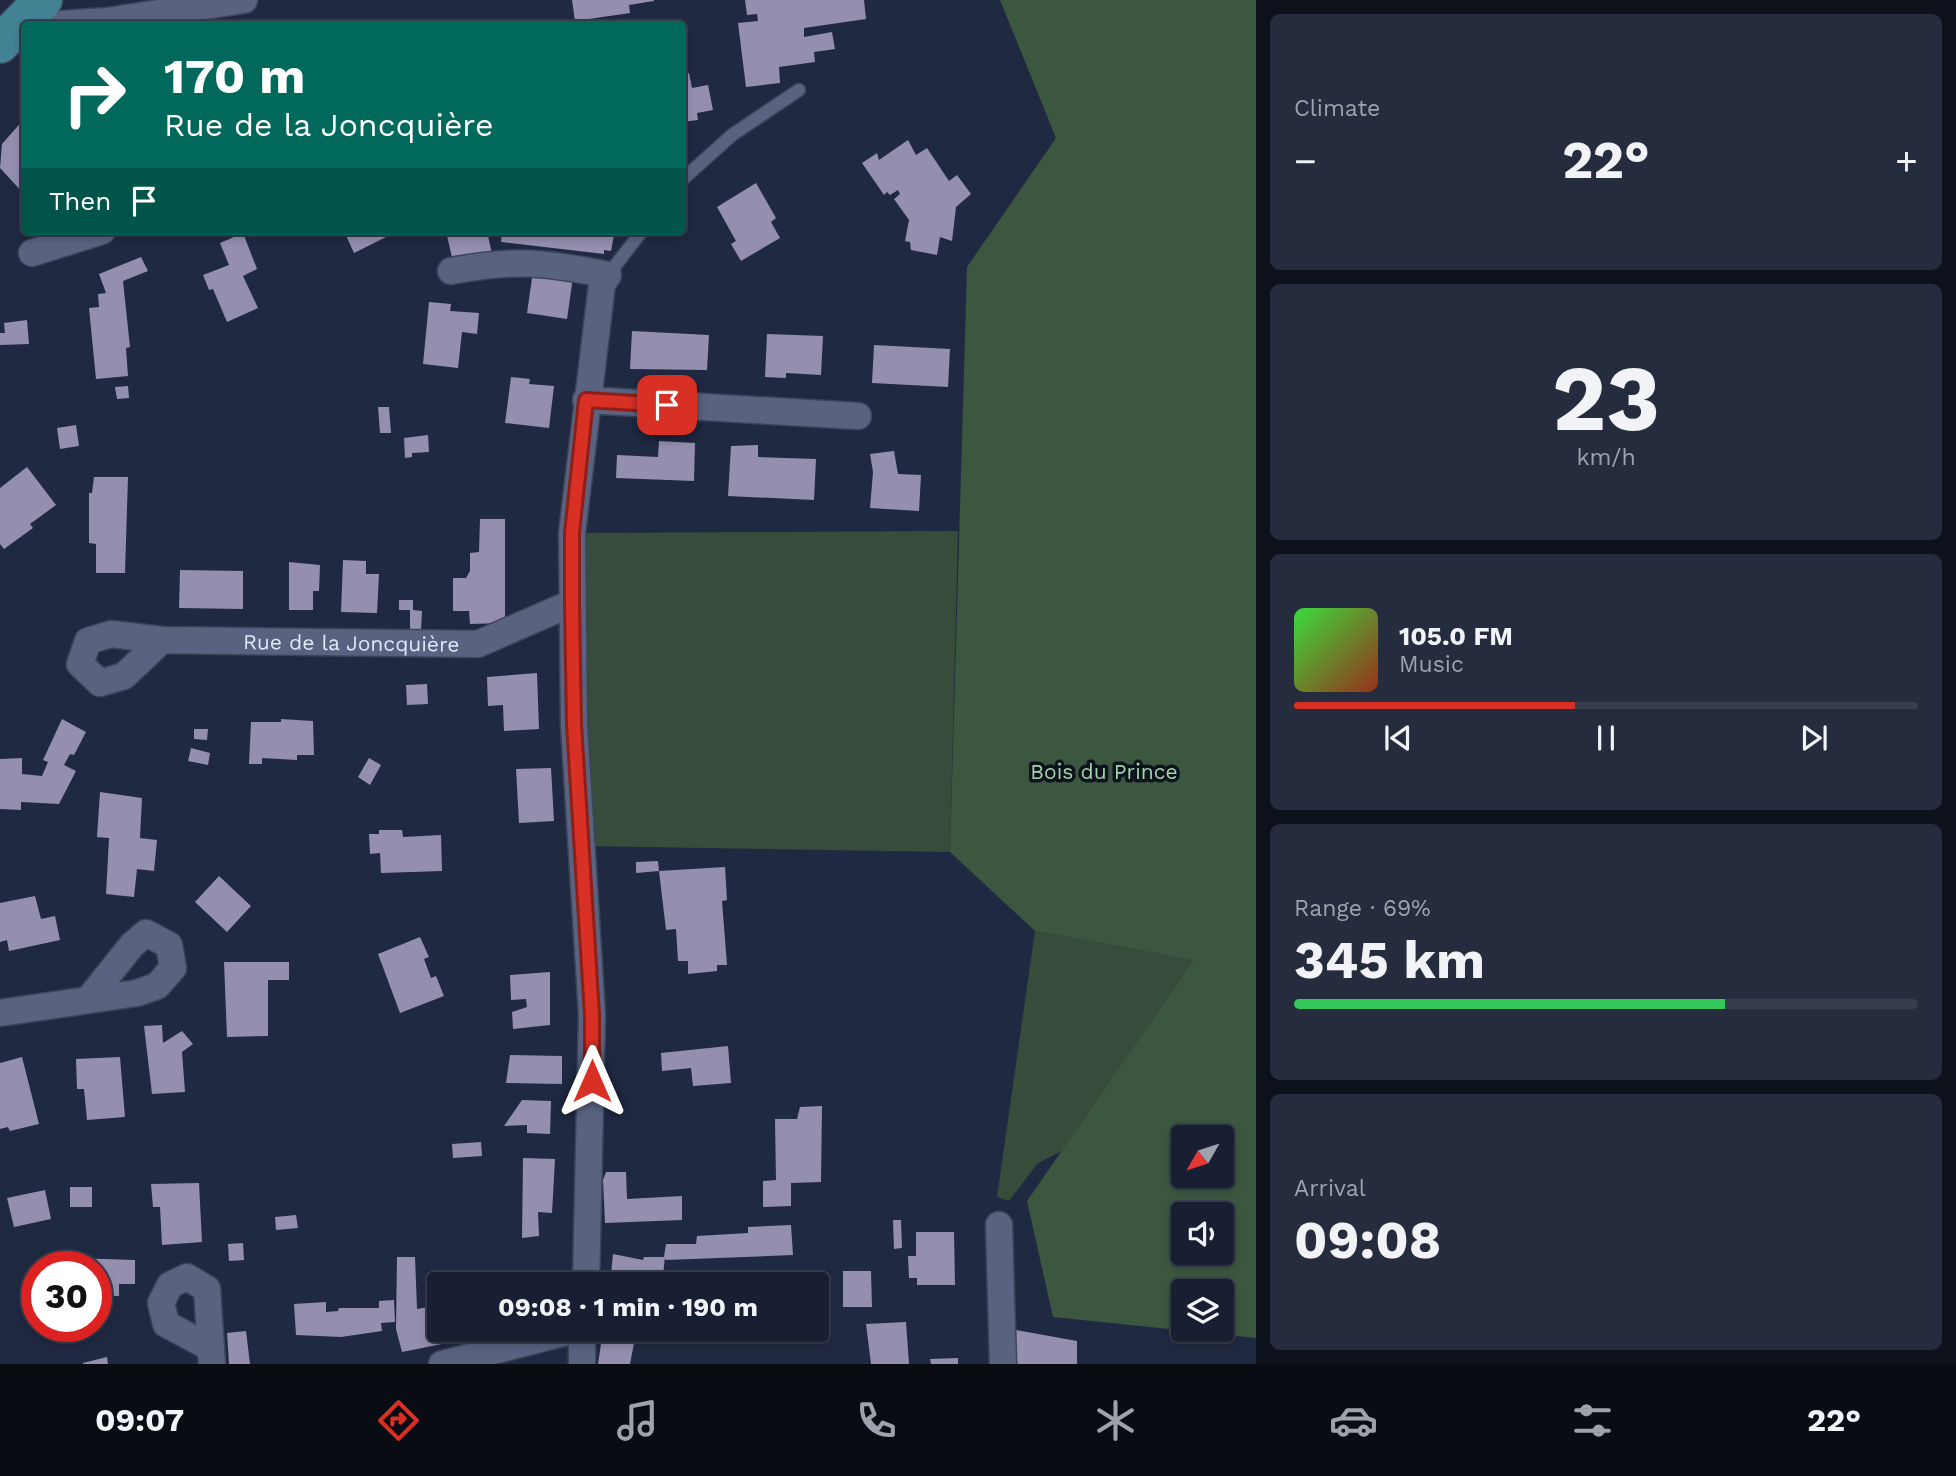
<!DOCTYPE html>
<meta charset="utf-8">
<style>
:root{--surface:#181f32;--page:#252c3e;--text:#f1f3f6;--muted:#9fa2ac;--line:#363d4d;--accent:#d93025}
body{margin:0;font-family:"Work Sans",sans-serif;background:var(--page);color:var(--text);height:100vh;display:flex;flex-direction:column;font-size:26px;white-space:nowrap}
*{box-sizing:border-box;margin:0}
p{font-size:23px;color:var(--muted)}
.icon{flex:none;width:38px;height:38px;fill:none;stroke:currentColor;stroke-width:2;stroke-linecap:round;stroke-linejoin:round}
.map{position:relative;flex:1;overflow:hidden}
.details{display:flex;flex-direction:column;gap:14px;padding:14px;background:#0d111c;width:700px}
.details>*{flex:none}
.banner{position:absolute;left:21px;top:21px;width:665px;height:214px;border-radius:7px;box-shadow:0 4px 10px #0003,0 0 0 2px var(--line);background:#00695c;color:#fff;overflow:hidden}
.needle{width:46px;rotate:231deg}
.tools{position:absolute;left:1171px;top:1125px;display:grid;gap:14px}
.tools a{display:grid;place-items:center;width:63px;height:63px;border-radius:7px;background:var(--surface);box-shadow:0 4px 10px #0003,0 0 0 2px var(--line);font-size:35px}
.speed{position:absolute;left:21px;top:1251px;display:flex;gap:14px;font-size:35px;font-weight:700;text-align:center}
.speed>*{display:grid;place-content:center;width:91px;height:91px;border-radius:50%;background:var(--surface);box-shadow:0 4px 10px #0003,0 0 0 2px var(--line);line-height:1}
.speed .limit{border:10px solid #d22;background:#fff;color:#111}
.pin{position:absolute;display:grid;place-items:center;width:60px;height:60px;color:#fff;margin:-30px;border-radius:14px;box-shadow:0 4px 10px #0006}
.me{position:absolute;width:77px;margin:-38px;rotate:0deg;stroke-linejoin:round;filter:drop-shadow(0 0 5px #0008)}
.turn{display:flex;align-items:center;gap:24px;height:147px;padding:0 28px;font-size:32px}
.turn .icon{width:91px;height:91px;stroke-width:2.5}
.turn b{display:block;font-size:49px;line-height:60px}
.then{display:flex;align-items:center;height:66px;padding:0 28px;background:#0003;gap:14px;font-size:26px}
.big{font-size:52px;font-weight:700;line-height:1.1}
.details .tile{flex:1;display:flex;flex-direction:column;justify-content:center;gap:10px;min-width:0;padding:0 24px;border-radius:10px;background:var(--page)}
.details .dial{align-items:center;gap:0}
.dial b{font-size:91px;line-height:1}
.song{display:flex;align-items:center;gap:21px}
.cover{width:84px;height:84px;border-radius:10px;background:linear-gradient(135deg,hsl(120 70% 55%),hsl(10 70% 35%))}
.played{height:7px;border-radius:4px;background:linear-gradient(90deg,var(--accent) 45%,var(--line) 45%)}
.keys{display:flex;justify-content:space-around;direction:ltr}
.heat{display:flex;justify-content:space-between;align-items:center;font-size:38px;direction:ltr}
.charge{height:10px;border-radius:5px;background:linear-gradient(90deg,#34c759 69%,var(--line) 0)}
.trip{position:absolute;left:427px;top:1272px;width:402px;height:70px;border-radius:7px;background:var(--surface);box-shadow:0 4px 10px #0003,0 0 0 2px var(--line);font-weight:700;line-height:70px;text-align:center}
.dock{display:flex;height:112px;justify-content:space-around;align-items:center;background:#0a0c14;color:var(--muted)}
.dock .icon{width:49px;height:49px}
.dock .current{color:var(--accent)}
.dock b{font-size:32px;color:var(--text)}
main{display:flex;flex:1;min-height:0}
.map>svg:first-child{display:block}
.green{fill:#374c3a}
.forest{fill:#3c5740;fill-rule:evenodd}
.building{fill:#948faf}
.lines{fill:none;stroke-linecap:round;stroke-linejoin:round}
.lane-casing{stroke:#3d445a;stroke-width:15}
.street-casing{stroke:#3d445a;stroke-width:29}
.primary-casing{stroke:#3d445a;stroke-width:41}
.lane{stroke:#596380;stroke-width:12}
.street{stroke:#596380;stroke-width:26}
.primary{stroke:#428293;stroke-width:38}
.route-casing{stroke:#8d1f18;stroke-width:18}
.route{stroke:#d93025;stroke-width:12}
.labels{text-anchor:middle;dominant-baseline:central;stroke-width:7;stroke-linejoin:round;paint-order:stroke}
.street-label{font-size:21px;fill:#e0e7f8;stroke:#0e121d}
.park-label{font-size:21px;fill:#a2d4a9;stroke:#0e121d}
</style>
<main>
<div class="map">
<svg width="1256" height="1364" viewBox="0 0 1256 1364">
<rect width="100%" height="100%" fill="#202942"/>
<path class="green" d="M 958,531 L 950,852 L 583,846 L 572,533 Z
M 1035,931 L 1195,960 L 1062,1151 L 1038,1163 L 1009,1201 L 997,1197 Z"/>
<path class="forest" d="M 1000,0 L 1256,0 L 1256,1338 L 1053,1317 L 1027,1201 L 1194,960 L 1035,931 L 950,852 L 967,267 L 1056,138 ZM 1183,1138 L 1222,1138 L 1222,1176 L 1183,1176 ZM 1183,1214 L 1222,1214 L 1222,1253 L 1183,1253 ZM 1183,1292 L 1222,1292 L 1222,1330 L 1183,1330 Z"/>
<path class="building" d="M 572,0 L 654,0 L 654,1 L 629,5 L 630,13 L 575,21 Z
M 745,0 L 864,0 L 866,19 L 804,28 L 804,37 L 832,32 L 835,49 L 814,52 L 815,62 L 779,67 L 780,83 L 746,87 L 738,23 L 758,21 L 757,14 L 747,15 Z
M 689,73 L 692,88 L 708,85 L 713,110 L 697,113 L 698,120 L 682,122 L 682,74 Z
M 24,119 L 24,194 L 0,168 L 2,144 Z
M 908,140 L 916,155 L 927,148 L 949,181 L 957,175 L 971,194 L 956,207 L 952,241 L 940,237 L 937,255 L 911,250 L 910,242 L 905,241 L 909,220 L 894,199 L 900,194 L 898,190 L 890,195 L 887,192 L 884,195 L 862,163 L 877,153 L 879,160 Z
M 756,183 L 776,218 L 771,222 L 780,238 L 741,261 L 731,244 L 736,241 L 717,207 Z
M 344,231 L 398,231 L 354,253 Z
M 446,231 L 487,231 L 492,254 L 453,262 Z
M 502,231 L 606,231 L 606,234 L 614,235 L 611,251 L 604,250 L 604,254 L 501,242 Z
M 243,233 L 257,269 L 243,276 L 258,308 L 227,322 L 213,289 L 209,290 L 203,275 L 229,265 L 220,243 Z
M 141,257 L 148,271 L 123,281 L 130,347 L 126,348 L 128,376 L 96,379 L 89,308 L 99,307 L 98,294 L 106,293 L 99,274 Z
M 533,271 L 573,277 L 567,319 L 527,313 Z
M 429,302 L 451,304 L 450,311 L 479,313 L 477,334 L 462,332 L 458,368 L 423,364 Z
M 27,320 L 29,344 L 0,345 L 0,333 L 5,333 L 4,323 Z
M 632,331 L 709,335 L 707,370 L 630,369 Z
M 767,334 L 823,336 L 821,375 L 786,373 L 786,378 L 765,377 Z
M 874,345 L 950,349 L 948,387 L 872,383 Z
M 511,377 L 530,379 L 529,384 L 554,386 L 549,428 L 505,423 Z
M 128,386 L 129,398 L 117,399 L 115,387 Z
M 378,407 L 389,407 L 391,433 L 380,433 Z
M 76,425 L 79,446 L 60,449 L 57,428 Z
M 428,435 L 429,452 L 412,453 L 412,457 L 405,458 L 404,438 Z
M 659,441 L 695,443 L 694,481 L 616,478 L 617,455 L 658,457 Z
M 758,445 L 758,457 L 816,459 L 814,500 L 728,496 L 731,446 Z
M 894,451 L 898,474 L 921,475 L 919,511 L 870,508 L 873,472 L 870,454 Z
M 27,467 L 56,505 L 30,524 L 33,528 L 4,549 L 0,544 L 0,488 Z
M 94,477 L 128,477 L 125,573 L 96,573 L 96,544 L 89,543 L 89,493 L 92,493 Z
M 480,519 L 505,519 L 505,623 L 470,624 L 469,611 L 453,611 L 453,578 L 466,578 L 470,571 L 470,553 L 479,552 Z
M 343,560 L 366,561 L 366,574 L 379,574 L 377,613 L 341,612 Z
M 289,562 L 320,565 L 319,591 L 313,591 L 313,610 L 289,610 Z
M 180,570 L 243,571 L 243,609 L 179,608 Z
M 399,600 L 413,600 L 413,610 L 422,611 L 421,631 L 410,630 L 410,610 L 399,610 Z
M 537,673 L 539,729 L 504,731 L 503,705 L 488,706 L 487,677 Z
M 427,684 L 428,704 L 407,705 L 406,685 Z
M 62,719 L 86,732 L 74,755 L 70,754 L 64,765 L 76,771 L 59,804 L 21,802 L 21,810 L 0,809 L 0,759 L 22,758 L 22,774 L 42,776 L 48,762 L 43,760 Z
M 281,719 L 313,721 L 314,755 L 297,755 L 297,760 L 262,758 L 262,764 L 249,764 L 251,722 L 281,722 Z
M 194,729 L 208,729 L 207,740 L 194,739 Z
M 191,748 L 210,753 L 208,765 L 188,761 Z
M 369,758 L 381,765 L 370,785 L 358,777 Z
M 551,768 L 554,821 L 519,823 L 516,769 Z
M 100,792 L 142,798 L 140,838 L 157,840 L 154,871 L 137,869 L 134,897 L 106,894 L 109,838 L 97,837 Z
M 379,830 L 402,830 L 403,837 L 441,835 L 442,871 L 381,873 L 380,853 L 370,854 L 369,834 L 379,834 Z
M 658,861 L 659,871 L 636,873 L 636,862 Z
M 725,867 L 727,900 L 722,901 L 727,965 L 717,965 L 717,971 L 688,974 L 688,961 L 678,961 L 676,929 L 666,930 L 659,871 Z
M 219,876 L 251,906 L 227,932 L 195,902 Z
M 35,896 L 41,919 L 55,916 L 60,940 L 9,951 L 7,940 L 0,942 L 0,903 Z
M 420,937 L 429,957 L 424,959 L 431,978 L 436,976 L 444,996 L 400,1013 L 378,954 Z
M 224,962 L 289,962 L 289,980 L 268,980 L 268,1036 L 227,1037 Z
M 550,972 L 550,1025 L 513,1029 L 512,1012 L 527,1007 L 526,999 L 511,1000 L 510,975 Z
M 162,1025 L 163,1043 L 182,1031 L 193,1044 L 182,1052 L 185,1092 L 152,1094 L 144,1026 Z
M 728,1046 L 731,1083 L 693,1086 L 691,1068 L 662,1071 L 661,1053 Z
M 510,1055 L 562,1056 L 562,1084 L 506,1083 Z
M 22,1057 L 39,1124 L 10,1131 L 8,1127 L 0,1129 L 0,1063 Z
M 120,1057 L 125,1117 L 87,1120 L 84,1089 L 77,1089 L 76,1059 Z
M 522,1100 L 551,1101 L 550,1134 L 527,1133 L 527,1125 L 504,1126 Z
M 822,1106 L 821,1182 L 791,1183 L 791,1206 L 763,1207 L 763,1181 L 776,1180 L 775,1119 L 797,1119 L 800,1107 Z
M 481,1142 L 482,1156 L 453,1158 L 452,1144 Z
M 523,1158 L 555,1159 L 552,1213 L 538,1212 L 539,1236 L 522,1238 Z
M 606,1172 L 626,1172 L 627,1199 L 682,1196 L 682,1220 L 605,1223 L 603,1180 Z
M 199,1183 L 202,1242 L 162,1245 L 160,1207 L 153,1207 L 151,1184 Z
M 70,1187 L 92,1187 L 92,1207 L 70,1207 Z
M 45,1190 L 51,1219 L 14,1227 L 7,1198 Z
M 296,1215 L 298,1228 L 276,1230 L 275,1217 Z
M 893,1220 L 901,1220 L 902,1248 L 894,1249 Z
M 791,1225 L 793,1255 L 666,1260 L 664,1257 L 666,1244 L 696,1244 L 697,1236 L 748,1233 L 748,1227 Z
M 916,1232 L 954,1232 L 955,1285 L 917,1285 L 917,1278 L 909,1278 L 908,1256 L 916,1256 Z
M 243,1243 L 244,1260 L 229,1261 L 228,1244 Z
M 613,1254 L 643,1260 L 644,1257 L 665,1257 L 662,1284 L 610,1284 Z
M 397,1257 L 415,1257 L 417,1309 L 439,1305 L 439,1330 L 507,1331 L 402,1352 L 396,1329 Z
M 74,1258 L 135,1260 L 135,1284 L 119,1284 L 119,1296 L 96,1296 L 96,1267 L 74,1267 Z
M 843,1271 L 871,1271 L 872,1307 L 843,1307 Z
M 443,1274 L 455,1274 L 455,1284 L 444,1284 Z
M 394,1300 L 395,1322 L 381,1323 L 382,1331 L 341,1337 L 296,1335 L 294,1304 L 326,1302 L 326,1312 L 338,1311 L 339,1308 L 379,1308 L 379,1301 Z
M 906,1322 L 909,1364 L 871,1364 L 866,1324 Z
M 603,1330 L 666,1330 L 665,1333 L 636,1333 L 630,1364 L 598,1364 Z
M 1016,1330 L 1077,1341 L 1077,1364 L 1016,1364 L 1017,1358 L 1011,1357 Z
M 246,1331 L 250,1364 L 229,1364 L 227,1333 Z
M 107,1357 L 108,1364 L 83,1364 L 83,1363 Z
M 958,1358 L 958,1364 L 931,1364 L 930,1359 Z"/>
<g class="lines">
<g class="lane-casing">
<path id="lane" d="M 682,180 L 732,135 L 799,90
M 608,275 L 642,231"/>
</g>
<g class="street-casing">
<g id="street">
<path d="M 62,24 L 107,21 L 244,0"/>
<path d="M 32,253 L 102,231"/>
<path d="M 451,271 C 516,259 544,262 608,275 L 602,284 L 572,533 L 574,725 L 592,1015 L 586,1284"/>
<path d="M 586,400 L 858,416"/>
<path id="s1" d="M 162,640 L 124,676 L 100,683 L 80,664 L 88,641 L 111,634 L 162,640 L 478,644 L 572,603"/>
<path d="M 0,1013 L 137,993 L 157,986 L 173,968 L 169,945 L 146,933 L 132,945 L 88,1000"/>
<path d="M 999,1225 L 1003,1364"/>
<path d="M 211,1348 L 166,1324 L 161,1303 L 170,1285 L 187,1277 L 207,1289 L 212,1364"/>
<path d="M 442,1364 L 575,1330"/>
<path d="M 582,1364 L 582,1330"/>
</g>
</g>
<g class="primary-casing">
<path id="primary" d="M 0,44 L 43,0"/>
</g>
<use href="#lane" class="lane"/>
<use href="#street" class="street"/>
<use href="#primary" class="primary"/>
</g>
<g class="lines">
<g class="route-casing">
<path id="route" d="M 592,1081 L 592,1015 L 574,724 L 572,603 L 572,533 L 586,400 L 667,405"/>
</g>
<use href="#route" class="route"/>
</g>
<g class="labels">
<g class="street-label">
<text stroke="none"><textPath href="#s1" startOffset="394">Rue de la Joncquière</textPath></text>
</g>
<g class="park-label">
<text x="1104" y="771">Bois du Prince</text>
</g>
</g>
</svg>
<div class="tools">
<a><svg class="needle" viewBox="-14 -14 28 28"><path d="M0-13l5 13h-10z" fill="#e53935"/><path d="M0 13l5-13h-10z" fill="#9fa2ac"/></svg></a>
<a><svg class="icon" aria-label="sound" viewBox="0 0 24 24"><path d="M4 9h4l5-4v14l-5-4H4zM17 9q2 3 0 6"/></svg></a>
<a><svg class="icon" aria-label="layers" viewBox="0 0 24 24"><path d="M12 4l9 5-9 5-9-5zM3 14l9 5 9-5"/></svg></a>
</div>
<div class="speed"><div class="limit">30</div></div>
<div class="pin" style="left:667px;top:405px;background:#d93025"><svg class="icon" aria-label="arrive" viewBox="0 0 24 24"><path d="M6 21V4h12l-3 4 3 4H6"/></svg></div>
<svg class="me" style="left:592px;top:1081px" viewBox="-20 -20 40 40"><path d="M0-17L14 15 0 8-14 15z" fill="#d93025" stroke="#fff" stroke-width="4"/></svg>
<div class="trip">09:08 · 1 min · 190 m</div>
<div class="banner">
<div class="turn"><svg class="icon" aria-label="right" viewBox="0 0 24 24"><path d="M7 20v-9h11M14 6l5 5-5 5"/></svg><div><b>170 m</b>Rue de la Joncquière</div></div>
<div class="then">Then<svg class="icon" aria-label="arrive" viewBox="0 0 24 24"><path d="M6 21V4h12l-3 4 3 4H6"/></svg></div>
</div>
</div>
<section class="details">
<div class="tile"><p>Climate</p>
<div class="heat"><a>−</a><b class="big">22°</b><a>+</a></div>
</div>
<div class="tile dial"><b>23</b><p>km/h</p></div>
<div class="tile">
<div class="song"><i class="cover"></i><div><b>105.0 FM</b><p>Music</p></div></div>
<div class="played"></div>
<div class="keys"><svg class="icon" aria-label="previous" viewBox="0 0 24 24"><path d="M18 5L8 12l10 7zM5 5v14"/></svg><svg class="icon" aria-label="pause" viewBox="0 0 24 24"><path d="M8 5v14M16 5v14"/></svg><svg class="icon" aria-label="next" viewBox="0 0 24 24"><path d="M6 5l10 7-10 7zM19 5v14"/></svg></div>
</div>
<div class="tile"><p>Range · 69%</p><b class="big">345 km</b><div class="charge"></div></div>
<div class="tile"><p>Arrival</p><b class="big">09:08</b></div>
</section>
</main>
<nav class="dock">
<b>09:07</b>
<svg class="icon current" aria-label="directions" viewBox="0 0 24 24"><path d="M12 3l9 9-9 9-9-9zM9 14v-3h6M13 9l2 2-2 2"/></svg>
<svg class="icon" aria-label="music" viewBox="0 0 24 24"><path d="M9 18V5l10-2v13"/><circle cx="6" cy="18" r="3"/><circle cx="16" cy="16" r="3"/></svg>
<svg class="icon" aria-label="phone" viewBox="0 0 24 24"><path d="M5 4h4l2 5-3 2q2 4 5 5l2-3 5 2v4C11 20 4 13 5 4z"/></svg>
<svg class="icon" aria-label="climate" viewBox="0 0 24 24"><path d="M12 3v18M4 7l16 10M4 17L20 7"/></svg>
<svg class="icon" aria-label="car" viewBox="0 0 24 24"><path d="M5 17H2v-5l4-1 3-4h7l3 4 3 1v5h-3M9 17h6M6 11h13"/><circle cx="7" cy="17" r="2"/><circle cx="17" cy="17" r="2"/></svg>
<svg class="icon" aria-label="filters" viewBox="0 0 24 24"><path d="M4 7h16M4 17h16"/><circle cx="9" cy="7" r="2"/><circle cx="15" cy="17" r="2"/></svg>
<b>22°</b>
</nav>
